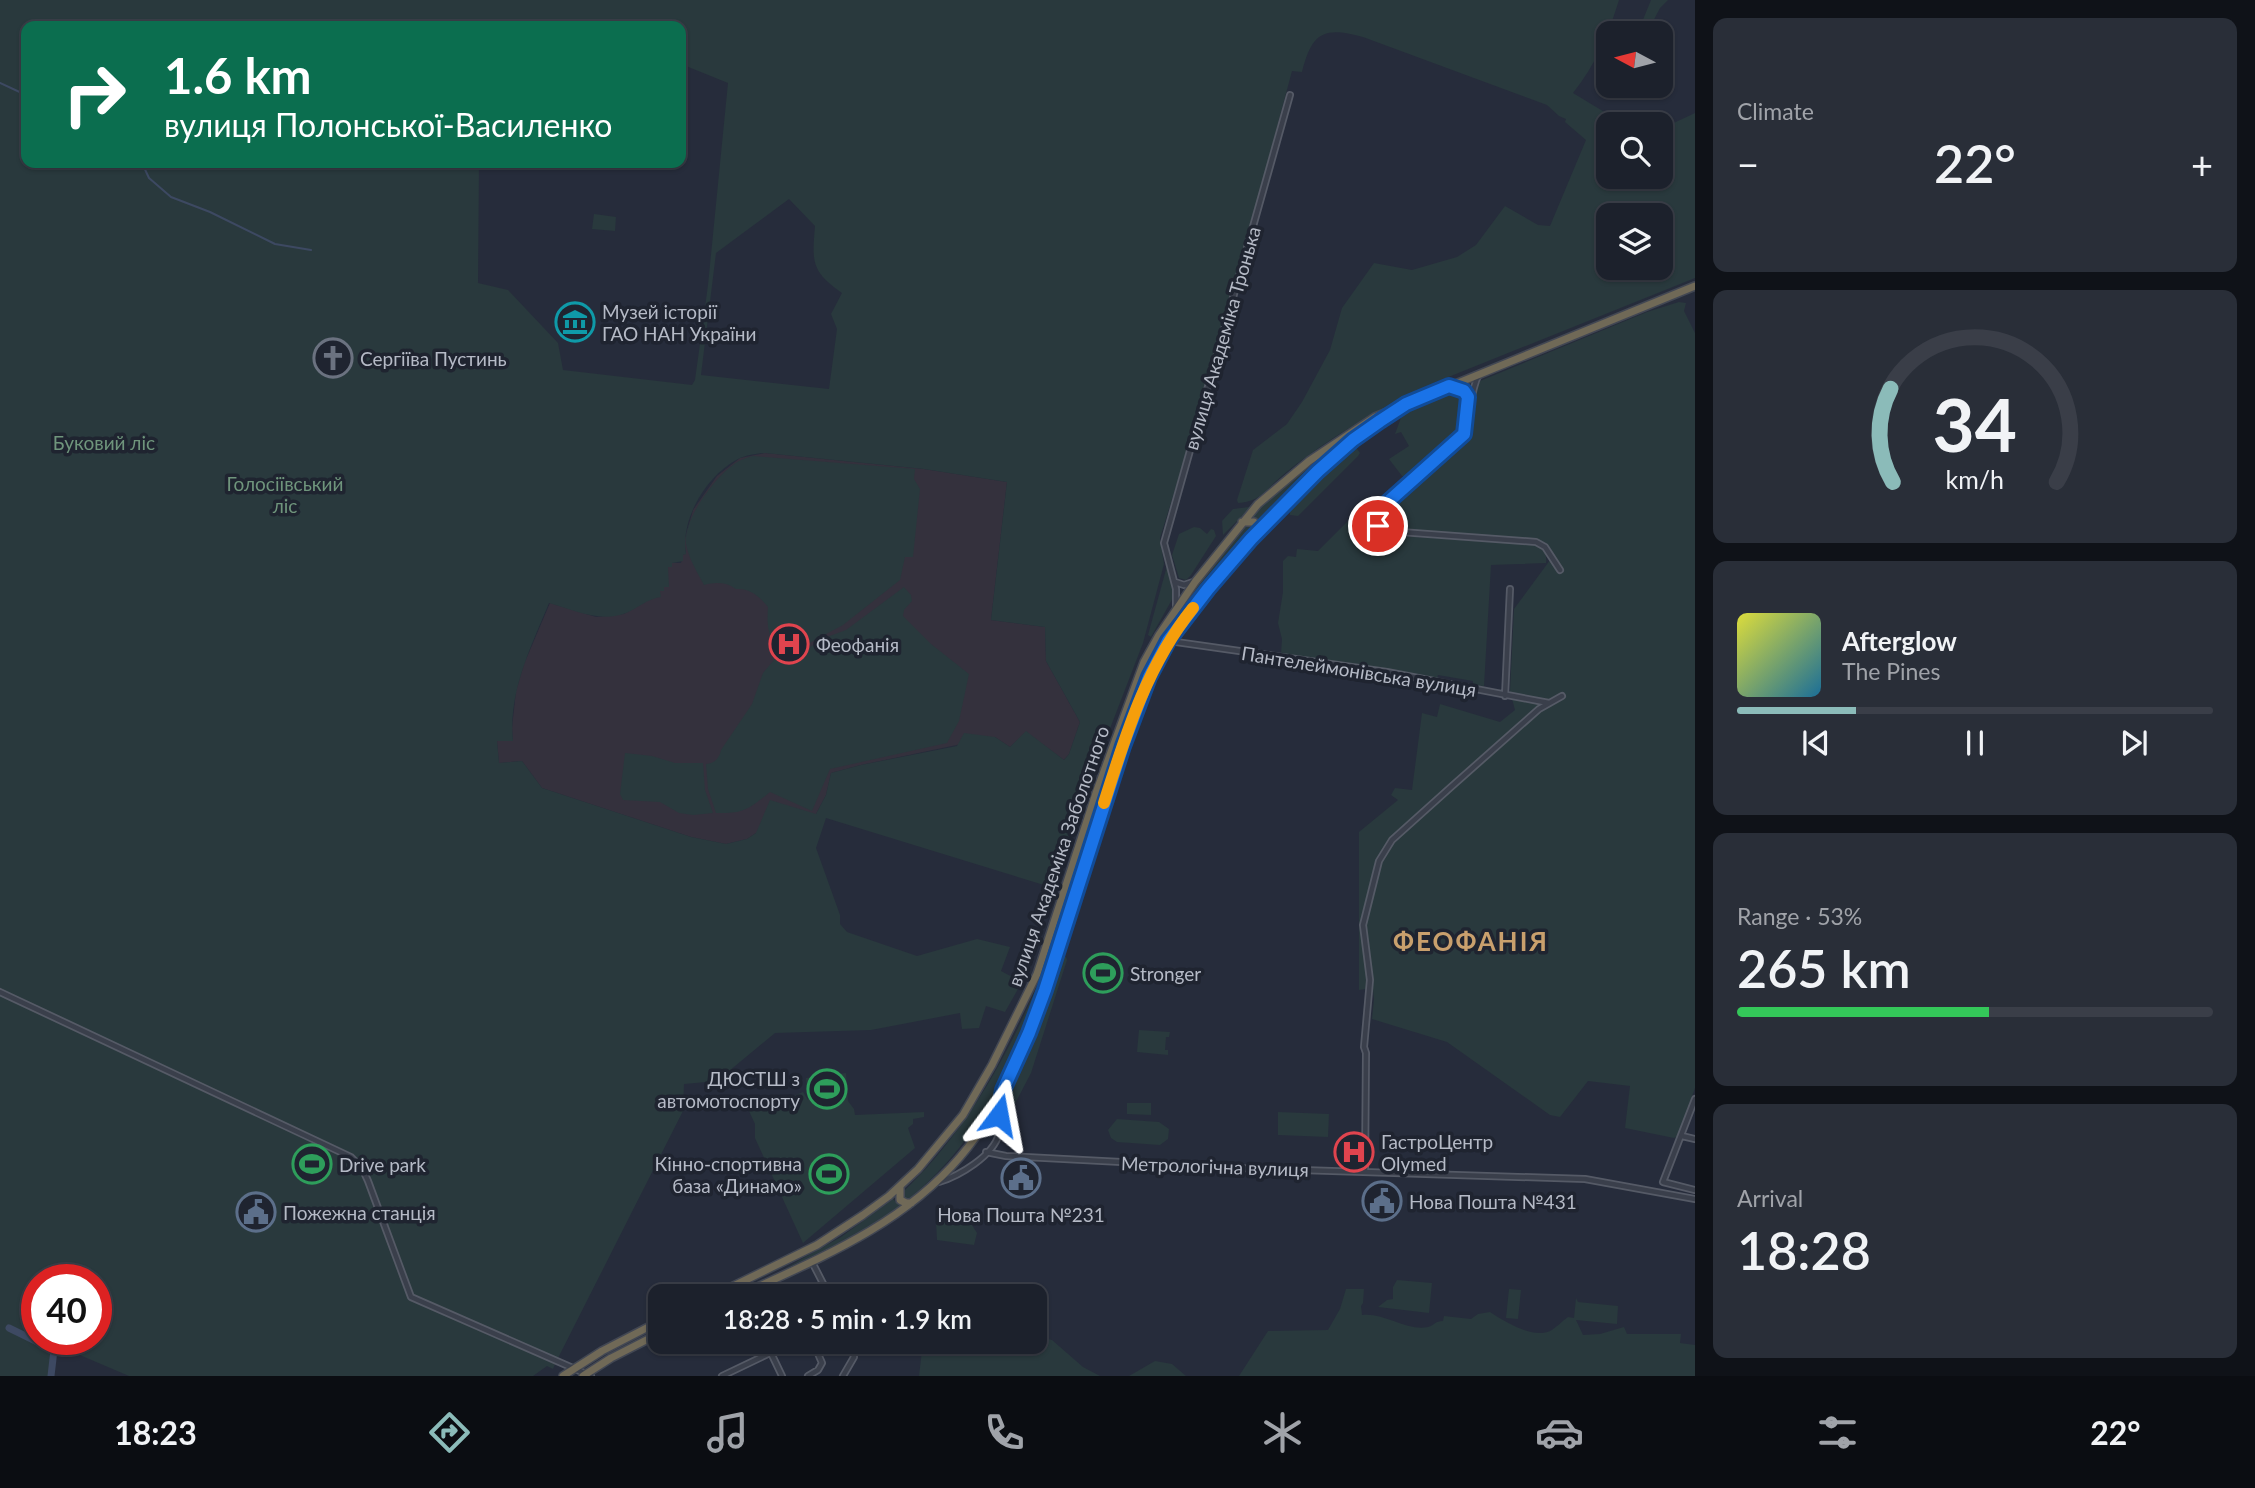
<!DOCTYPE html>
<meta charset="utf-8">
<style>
:root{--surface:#1c212c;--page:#292e38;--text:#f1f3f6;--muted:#a0a3a9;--line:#3a3e48;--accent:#8bbbb9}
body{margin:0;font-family:Lato,sans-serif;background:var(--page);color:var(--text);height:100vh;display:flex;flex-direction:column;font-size:26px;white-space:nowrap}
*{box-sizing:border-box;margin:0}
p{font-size:23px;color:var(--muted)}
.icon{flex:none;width:38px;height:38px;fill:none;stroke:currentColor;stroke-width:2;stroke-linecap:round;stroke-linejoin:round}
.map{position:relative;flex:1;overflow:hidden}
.details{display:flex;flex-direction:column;gap:18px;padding:18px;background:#0f1218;width:560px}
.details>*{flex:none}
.top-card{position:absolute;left:21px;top:21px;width:665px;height:147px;border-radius:14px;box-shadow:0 2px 5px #0004,0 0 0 2px var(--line);background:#0b6e4f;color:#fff;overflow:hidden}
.needle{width:46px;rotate:277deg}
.tools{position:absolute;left:1596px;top:21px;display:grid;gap:14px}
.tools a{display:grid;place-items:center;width:77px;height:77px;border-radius:14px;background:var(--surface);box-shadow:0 2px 5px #0004,0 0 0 2px var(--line);font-size:35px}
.speed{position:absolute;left:21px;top:1264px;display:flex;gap:14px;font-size:35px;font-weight:700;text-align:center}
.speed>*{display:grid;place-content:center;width:91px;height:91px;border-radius:50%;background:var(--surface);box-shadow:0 2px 5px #0004,0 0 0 2px var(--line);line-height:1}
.speed .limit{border:10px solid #d22;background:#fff;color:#111}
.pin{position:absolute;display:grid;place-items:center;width:60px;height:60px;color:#fff;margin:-30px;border:4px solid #fff;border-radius:50%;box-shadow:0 2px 7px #0007}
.me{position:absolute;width:77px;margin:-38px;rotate:13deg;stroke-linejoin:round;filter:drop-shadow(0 0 5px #0008)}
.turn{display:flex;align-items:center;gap:24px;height:147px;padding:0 28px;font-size:32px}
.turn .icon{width:91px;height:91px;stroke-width:2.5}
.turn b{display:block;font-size:49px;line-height:60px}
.big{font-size:52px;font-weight:600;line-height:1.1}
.details .card{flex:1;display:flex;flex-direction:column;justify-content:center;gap:10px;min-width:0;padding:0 24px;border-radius:14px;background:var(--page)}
.details .dial{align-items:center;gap:0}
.dial svg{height:182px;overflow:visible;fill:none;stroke:var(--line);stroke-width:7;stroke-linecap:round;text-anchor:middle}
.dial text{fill:var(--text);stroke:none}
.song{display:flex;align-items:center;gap:21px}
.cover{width:84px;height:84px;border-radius:10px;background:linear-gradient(135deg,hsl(60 70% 55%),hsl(200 70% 35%))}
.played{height:7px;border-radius:4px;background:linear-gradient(90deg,var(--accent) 25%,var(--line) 25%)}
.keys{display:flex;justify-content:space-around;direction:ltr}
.heat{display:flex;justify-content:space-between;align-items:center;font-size:38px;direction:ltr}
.charge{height:10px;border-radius:5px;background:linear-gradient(90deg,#34c759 53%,var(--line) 0)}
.trip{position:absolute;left:648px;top:1284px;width:399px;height:70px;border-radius:14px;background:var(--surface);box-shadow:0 2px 5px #0004,0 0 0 2px var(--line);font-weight:600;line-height:70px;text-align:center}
.dock{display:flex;height:112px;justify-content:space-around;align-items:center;background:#0b0d12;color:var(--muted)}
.dock .icon{width:49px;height:49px}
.dock .current{color:var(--accent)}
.dock b{font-size:32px;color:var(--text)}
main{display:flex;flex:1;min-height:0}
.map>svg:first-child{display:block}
.medical{fill:#34313d}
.green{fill:#29393d;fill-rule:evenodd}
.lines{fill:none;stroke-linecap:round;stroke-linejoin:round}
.stream{stroke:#3d4962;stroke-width:2}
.river{stroke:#3d4962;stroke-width:7}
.minor-casing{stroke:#555a66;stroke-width:8}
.highway-casing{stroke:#424753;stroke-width:10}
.minor{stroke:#3a3f4b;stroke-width:4.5}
.highway{stroke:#706957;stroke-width:7}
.route-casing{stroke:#114b97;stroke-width:18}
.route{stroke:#1a73e8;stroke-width:12}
.slow{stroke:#f59e0b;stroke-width:12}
.labels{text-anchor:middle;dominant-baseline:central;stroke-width:7;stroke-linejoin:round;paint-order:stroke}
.poi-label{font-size:19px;fill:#b5bac6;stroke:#1f2430;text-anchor:start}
.street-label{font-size:19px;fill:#b5bac6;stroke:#1f2430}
.park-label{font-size:19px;fill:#6f957c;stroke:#1f2430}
.district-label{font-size:26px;font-weight:bold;letter-spacing:2px;fill:#c9a06d;stroke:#1f2430}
</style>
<main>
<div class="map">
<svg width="1695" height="1376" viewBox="0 0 1695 1376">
<rect width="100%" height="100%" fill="#262c3b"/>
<path class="medical" d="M 765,453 L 924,469 L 1007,482 L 991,620 L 1045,627 L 1046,661 L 1080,722 L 1069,754 L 1064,760 L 1026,732 L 1010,747 L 995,737 L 861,765 L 831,773 L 826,795 L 816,814 L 756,833 L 747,839 L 726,844 L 691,837 L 542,788 L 522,761 L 499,763 L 497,741 L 513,741 L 512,728 L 516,691 L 524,664 L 550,603 L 596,617 L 624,614 L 651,598 L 664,587 L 667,567 L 671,563 L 681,563 L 683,555 L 686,553 L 684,542 L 693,510 L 717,476 L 740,458 Z"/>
<path class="green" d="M 0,0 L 1619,0 C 1609,33 1595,66 1573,93 L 1606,113 L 1640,124 L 1608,124 L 1608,177 L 1661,177 L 1661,129 L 1695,113 L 1695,278 L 1436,382 C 1381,408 1330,436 1283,475 C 1266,489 1262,501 1238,503 L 1237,500 L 1253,450 L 1287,424 L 1302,402 L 1330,350 L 1342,308 L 1374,263 L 1412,270 L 1457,257 L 1476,245 L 1505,206 L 1538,225 L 1550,226 L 1586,140 L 1565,122 L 1566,119 L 1559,116 L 1547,105 L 1363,37 C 1323,26 1312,33 1302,72 L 1292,71 L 1211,374 L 1160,538 L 1164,564 L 1143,643 L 1089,783 L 1057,889 L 826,818 L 816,848 L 840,915 L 840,924 L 847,932 L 917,956 L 977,939 L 1010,947 L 1001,971 L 1022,982 L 1005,1012 L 986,1006 L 979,1028 L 962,1029 L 960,1013 L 871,1030 L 775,1033 L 717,1081 L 684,1084 L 683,1111 L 556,1362 L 553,1369 L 547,1366 L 533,1376 L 129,1376 L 54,1344 L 49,1376 L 0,1376 ZM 26,26 L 681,26 L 681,64 L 728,83 L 708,285 L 695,380 L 692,385 L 563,370 L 558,343 L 508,290 L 478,283 L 479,163 L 26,163 ZM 789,199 L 815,226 C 812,262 811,271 842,293 L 831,314 L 837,329 L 829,389 L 701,375 L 716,253 ZM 1608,215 L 1661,215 L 1661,268 L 1608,268 ZM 765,453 L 924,469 L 1007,482 L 991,620 L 1045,627 L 1046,661 L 1080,722 L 1069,754 L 1064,760 L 1026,731 L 1010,747 L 995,737 L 964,733 L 957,746 L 861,765 L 831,773 L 826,795 L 816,814 L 770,800 L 756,833 L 747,839 L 726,844 L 691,837 L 542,788 L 522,761 L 499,763 L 497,741 L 513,741 C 508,692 531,647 549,603 C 573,610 601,623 626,613 C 638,608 647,599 661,597 L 660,591 L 664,591 L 664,587 L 669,587 L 668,567 L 672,567 L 672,563 L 683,561 L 683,555 L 686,554 C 680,519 707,475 738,459 C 747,455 755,454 765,453 ZM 37,1279 L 96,1279 L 96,1339 L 37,1339 Z
M 1651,0 L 1668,0 L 1660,8 L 1647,33 L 1633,33 L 1638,32 Z
M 594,214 L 616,217 L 615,231 L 592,229 Z
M 1679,302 L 1686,303 L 1684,311 L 1695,333 L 1695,1088 L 1678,1136 L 1674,1138 L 1625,1128 L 1630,1086 L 1588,1081 L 1560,1117 L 1550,1115 L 1447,1042 L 1372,1019 L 1374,999 L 1372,980 L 1366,981 L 1366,989 L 1359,990 L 1359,832 L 1398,800 L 1391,795 L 1395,788 L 1412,790 L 1422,713 L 1437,717 L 1440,704 L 1500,722 L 1515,710 L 1510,691 L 1514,609 L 1553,556 L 1546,543 L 1536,539 L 1388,528 L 1380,524 L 1379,516 L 1465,439 L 1474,390 L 1480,381 L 1647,312 Z
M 1451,392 L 1462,392 L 1466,402 L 1461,434 L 1411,478 L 1402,476 L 1389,459 L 1409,446 L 1401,432 L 1395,434 L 1402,415 Z
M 1374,421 L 1260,524 L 1250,516 L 1315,460 Z
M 1355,446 L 1360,453 L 1358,456 L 1298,516 L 1290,515 L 1290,506 C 1301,492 1339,451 1355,446 Z
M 753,456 L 915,469 L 914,479 L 920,489 L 913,557 L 905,557 L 900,580 L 843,625 L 800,648 L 777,647 C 767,635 767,622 768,607 C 759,596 750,588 736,589 C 726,582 716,582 704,585 C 697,572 689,559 686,544 C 683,520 714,478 733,465 C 739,460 746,458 753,456 Z
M 1249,507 L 1249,509 L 1223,535 L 1222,521 L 1233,509 Z
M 1354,515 L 1366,527 L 1372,525 L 1378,532 L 1385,535 L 1536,545 C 1545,549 1547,555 1546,563 L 1491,565 L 1484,686 L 1473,685 L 1473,681 L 1438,675 L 1437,679 L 1281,654 L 1282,639 L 1278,623 L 1283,592 L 1283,561 L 1288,556 L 1296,557 L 1297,549 L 1318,551 Z
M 1246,526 L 1251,526 L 1253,531 L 1177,619 L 1148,668 L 1102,794 L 1058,929 L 1100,794 L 1146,668 L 1185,602 L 1229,544 Z
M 1194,527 L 1200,528 L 1207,534 L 1211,529 L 1214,530 L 1216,536 L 1191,575 L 1186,580 L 1179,578 L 1172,555 L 1179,534 Z
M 1167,566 L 1174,596 L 1151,637 L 1148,635 Z
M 904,587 L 911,595 L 912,601 L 904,610 L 903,616 L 931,644 L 969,674 L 959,721 L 947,743 L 830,769 L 812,811 L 770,792 C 749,809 744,814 716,813 L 708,789 L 706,764 C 715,763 719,759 721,750 L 752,704 L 763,673 L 774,660 L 780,656 L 800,653 L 827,637 L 846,630 Z
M 625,753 L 652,756 L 675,763 L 703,763 L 705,790 L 713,813 L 693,815 L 679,813 L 660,802 L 623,800 L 620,794 Z
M 1057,933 C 1057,945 1047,968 1042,983 C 1013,1067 979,1142 909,1199 L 903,1199 L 902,1193 C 975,1124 1024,1028 1057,933 Z
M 1063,957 L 1066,957 L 1067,960 L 1031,1073 L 1008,1117 L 1004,1118 L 1005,1103 L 1042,1022 Z
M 1139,1030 L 1170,1032 L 1169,1037 L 1166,1037 L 1165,1050 L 1168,1050 L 1168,1055 L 1137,1052 Z
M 846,1073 L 848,1101 L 854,1109 L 855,1115 L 924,1112 L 924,1117 L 913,1119 L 913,1124 L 908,1128 L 915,1148 L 803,1243 L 755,1138 L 755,1124 L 749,1111 L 782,1096 L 784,1100 L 803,1092 L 808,1100 L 806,1078 Z
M 1127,1103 L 1151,1103 L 1151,1115 L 1127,1114 Z
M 1278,1112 L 1329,1114 L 1328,1137 L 1278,1135 Z
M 1117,1119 L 1159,1122 L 1169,1129 L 1168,1139 L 1160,1145 L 1117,1142 L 1111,1138 L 1108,1130 Z
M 893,1199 L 900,1206 C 865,1233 824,1251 784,1269 L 841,1237 Z
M 936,1222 L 972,1225 L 977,1233 L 974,1245 L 937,1240 Z
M 1397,1280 L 1432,1283 L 1429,1313 L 1378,1307 L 1387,1300 L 1393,1299 L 1393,1287 Z
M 1346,1289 L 1364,1289 L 1363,1303 L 1361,1306 L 1362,1315 C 1384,1312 1408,1332 1428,1327 C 1435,1325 1435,1321 1443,1321 L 1444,1316 L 1471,1319 L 1478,1314 L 1490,1312 C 1504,1321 1532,1339 1550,1331 C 1556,1328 1562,1321 1568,1317 L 1574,1318 L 1576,1298 L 1578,1302 L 1618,1306 L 1617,1324 L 1576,1320 L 1583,1335 L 1600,1334 L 1624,1327 L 1627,1334 L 1681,1334 L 1680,1343 L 1695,1345 L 1695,1376 L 1239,1376 L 1268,1331 L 1328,1330 L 1340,1309 Z
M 1509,1289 L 1521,1290 L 1518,1319 L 1506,1318 Z
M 1034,1335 L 1052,1340 L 1083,1367 L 1100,1376 L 919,1376 L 923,1342 L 1034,1342 Z
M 1155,1361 L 1172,1364 L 1186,1376 L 1129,1376 Z"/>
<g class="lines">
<path class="stream" d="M 0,83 L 26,95
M 142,163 L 149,178 L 171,197 L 210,212 L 275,244 L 311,250"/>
<path class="river" d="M 9,1328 L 54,1350 L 51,1376"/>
<g class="minor-casing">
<path id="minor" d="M 1479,374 C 1468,395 1472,420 1462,438 L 1379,510 L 1376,521 L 1382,529 L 1387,531 L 1536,542 L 1545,547 L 1560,570
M 1450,386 L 1463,391 L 1468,402
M 1175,582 L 1184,585 L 1193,582
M 1176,607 L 1176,589 L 1164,543 L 1290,95
M 1169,641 L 1387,672 L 1549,703
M 1505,696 L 1510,589
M 0,992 L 351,1157 L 362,1168 L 368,1181 L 411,1297 L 591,1376
M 1695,1099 L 1663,1182 L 1695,1190
M 1682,1136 L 1695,1139
M 986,1152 L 1006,1156 L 1236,1168 L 1585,1179 L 1695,1199
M 1365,1172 L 1366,1053 L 1364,1047 L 1370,980 L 1363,925 L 1379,861 L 1392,840 L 1451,787 L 1539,709 L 1562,696
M 939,1182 C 959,1176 993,1156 999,1134 C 1002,1123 999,1111 1001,1100
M 812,1262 L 830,1297
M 771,1353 L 782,1376
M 722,1376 L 793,1342
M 808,1376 L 818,1370 L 822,1363 L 813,1342
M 843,1376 L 854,1357 L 850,1342"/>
</g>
<g class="highway-casing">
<path id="highway" d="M 1242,522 L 1254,522 L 1258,532
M 900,1186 L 900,1200 L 906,1203 L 911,1203
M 711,1297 L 817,1245 L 863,1215 L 889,1196 L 918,1169 L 963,1115 L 992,1065 L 1037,974 L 1096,793 L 1144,662 L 1159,635 L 1195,582 L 1258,504 L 1309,461 L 1375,417 L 1695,286
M 736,1297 C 817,1259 900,1227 960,1157 C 1015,1093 1040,1006 1065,927 C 1085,866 1102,805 1124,745 C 1132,721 1139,697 1150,674 C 1171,632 1201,598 1231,562 C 1269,519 1308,475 1354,439 C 1368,429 1383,420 1397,411
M 563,1376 L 602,1351 L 660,1321
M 583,1376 L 611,1358 L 660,1333"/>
</g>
<use href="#minor" class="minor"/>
<use href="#highway" class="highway"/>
</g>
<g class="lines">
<g class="route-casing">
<path id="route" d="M 999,1115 L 1003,1090 L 1029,1033 L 1045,990 L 1123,746 L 1149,677 L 1168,641 L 1208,589 L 1251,539 L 1318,471 L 1353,440 L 1380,421 L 1406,404 L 1449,386 L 1464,391 L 1468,397 L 1464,434 L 1379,510 L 1376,516 L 1378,526"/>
</g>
<use href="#route" class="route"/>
<path class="slow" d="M 1104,803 C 1126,734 1147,665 1193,608"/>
</g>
<defs>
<g id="museum-ring" transform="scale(2.0125)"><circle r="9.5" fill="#1f2430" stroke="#0f9aa8" stroke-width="1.5"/><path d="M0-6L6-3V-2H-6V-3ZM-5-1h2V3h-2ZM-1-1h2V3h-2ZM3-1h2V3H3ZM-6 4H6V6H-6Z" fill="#0f9aa8"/></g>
<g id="church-ring" transform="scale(2.0125)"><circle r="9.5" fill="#1f2430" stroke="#6b7280" stroke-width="1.5"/><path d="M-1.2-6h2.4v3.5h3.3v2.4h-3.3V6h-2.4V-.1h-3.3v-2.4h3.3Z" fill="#6b7280"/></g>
<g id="hospital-ring" transform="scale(2.0125)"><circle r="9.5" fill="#1f2430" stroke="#e0444e" stroke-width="1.5"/><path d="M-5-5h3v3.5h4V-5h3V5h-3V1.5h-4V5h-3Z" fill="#e0444e"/></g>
<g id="stadium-ring" transform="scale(2.0125)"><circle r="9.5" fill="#1f2430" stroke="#2e9e5b" stroke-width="1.5"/><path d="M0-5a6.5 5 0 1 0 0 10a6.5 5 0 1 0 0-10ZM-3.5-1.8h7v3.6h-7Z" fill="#2e9e5b"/></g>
<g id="civic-ring" transform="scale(2.0125)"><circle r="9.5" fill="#1f2430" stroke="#5c6f8a" stroke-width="1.5"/><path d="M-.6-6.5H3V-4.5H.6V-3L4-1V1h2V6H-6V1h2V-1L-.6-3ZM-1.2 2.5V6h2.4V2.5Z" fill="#5c6f8a"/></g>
</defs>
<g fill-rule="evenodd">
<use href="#museum-ring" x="575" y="322"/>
<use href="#church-ring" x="333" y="358"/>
<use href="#hospital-ring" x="789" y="644"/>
<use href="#stadium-ring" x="1103" y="973"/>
<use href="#stadium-ring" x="827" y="1089"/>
<use href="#hospital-ring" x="1354" y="1152"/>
<use href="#stadium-ring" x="312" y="1164"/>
<use href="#stadium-ring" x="829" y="1174"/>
<use href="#civic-ring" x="1021" y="1178"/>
<use href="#civic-ring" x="1382" y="1201"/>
<use href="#civic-ring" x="256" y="1212"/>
</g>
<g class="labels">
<g class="poi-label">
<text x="602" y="311">Музей історії<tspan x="602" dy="22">ГАО НАН України</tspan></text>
<text x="360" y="358">Сергіїва Пустинь</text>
<text x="816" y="644">Феофанія</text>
<text x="1130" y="973">Stronger</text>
<text x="800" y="1078" text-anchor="end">ДЮСТШ з<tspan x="800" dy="22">автомотоспорту</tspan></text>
<text x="1381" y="1141">ГастроЦентр<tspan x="1381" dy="22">Olymed</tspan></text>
<text x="802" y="1163" text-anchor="end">Кінно-спортивна<tspan x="802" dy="22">база «Динамо»</tspan></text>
<text x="339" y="1164">Drive park</text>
<text x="1409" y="1201">Нова Пошта №431</text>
<text x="283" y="1212">Пожежна станція</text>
<text x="1021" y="1214" text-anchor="middle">Нова Пошта №231</text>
</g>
<g class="street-label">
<text transform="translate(1222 338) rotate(-74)">вулиця Академіка Тронька</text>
<text transform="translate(1359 671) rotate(9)">Пантелеймонівська вулиця</text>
<text transform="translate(1058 856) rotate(-71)">вулиця Академіка Заболотного</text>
<text transform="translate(1215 1166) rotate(2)">Метрологічна вулиця</text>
</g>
<g class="park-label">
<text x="104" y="442">Буковий ліс</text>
<text x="285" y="483">Голосіївський<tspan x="285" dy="22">ліс</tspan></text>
</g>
<g class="district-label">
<text x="1471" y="941">ФЕОФАНІЯ</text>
</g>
</g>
</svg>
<div class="tools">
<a><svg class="needle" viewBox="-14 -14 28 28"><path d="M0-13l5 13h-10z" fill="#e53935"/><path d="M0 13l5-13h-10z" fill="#a0a3a9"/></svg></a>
<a><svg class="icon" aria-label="search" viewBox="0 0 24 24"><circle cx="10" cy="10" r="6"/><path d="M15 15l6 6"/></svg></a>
<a><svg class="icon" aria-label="layers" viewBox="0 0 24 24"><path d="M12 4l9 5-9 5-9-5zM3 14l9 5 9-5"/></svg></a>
</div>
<div class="speed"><div class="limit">40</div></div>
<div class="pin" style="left:1378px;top:526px;background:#d93025"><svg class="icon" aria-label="arrive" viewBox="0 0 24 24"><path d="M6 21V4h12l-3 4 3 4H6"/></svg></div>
<svg class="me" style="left:999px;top:1115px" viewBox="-20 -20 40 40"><path d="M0-17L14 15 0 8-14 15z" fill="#1a73e8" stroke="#fff" stroke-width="4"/></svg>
<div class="trip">18:28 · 5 min · 1.9 km</div>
<div class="top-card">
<div class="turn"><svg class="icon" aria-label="right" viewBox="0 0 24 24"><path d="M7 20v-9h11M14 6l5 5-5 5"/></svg><div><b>1.6 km</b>вулиця Полонської-Василенко</div></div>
</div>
</div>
<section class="details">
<div class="card"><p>Climate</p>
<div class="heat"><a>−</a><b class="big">22°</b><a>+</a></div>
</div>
<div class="card dial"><svg viewBox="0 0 100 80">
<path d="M14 69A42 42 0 1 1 86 69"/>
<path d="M14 69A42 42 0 0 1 13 28" stroke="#8bbbb9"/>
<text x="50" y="56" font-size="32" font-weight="700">34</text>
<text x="50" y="72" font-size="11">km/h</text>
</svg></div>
<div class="card">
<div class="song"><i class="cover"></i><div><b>Afterglow</b><p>The Pines</p></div></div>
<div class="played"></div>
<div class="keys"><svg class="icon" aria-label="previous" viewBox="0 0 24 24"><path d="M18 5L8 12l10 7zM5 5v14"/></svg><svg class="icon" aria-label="pause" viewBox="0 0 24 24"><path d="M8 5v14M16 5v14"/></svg><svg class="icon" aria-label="next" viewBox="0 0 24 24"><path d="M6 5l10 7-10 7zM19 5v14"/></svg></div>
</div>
<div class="card"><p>Range · 53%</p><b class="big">265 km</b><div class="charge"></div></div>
<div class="card"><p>Arrival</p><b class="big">18:28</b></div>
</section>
</main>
<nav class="dock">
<b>18:23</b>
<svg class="icon current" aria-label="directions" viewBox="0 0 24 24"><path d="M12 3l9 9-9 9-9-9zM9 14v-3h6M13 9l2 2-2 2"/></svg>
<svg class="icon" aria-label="music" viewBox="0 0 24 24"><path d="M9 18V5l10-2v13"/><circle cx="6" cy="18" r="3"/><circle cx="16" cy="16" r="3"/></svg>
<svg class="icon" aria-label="phone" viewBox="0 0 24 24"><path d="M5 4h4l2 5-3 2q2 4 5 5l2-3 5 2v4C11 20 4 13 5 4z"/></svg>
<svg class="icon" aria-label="climate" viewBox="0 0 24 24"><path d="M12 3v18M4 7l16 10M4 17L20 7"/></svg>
<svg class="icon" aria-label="car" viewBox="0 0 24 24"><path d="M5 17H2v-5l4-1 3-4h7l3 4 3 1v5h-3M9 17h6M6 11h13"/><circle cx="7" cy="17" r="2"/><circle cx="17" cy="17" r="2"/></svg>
<svg class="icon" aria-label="filters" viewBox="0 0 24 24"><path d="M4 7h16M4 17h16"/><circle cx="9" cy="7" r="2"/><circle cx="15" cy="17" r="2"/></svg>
<b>22°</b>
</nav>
